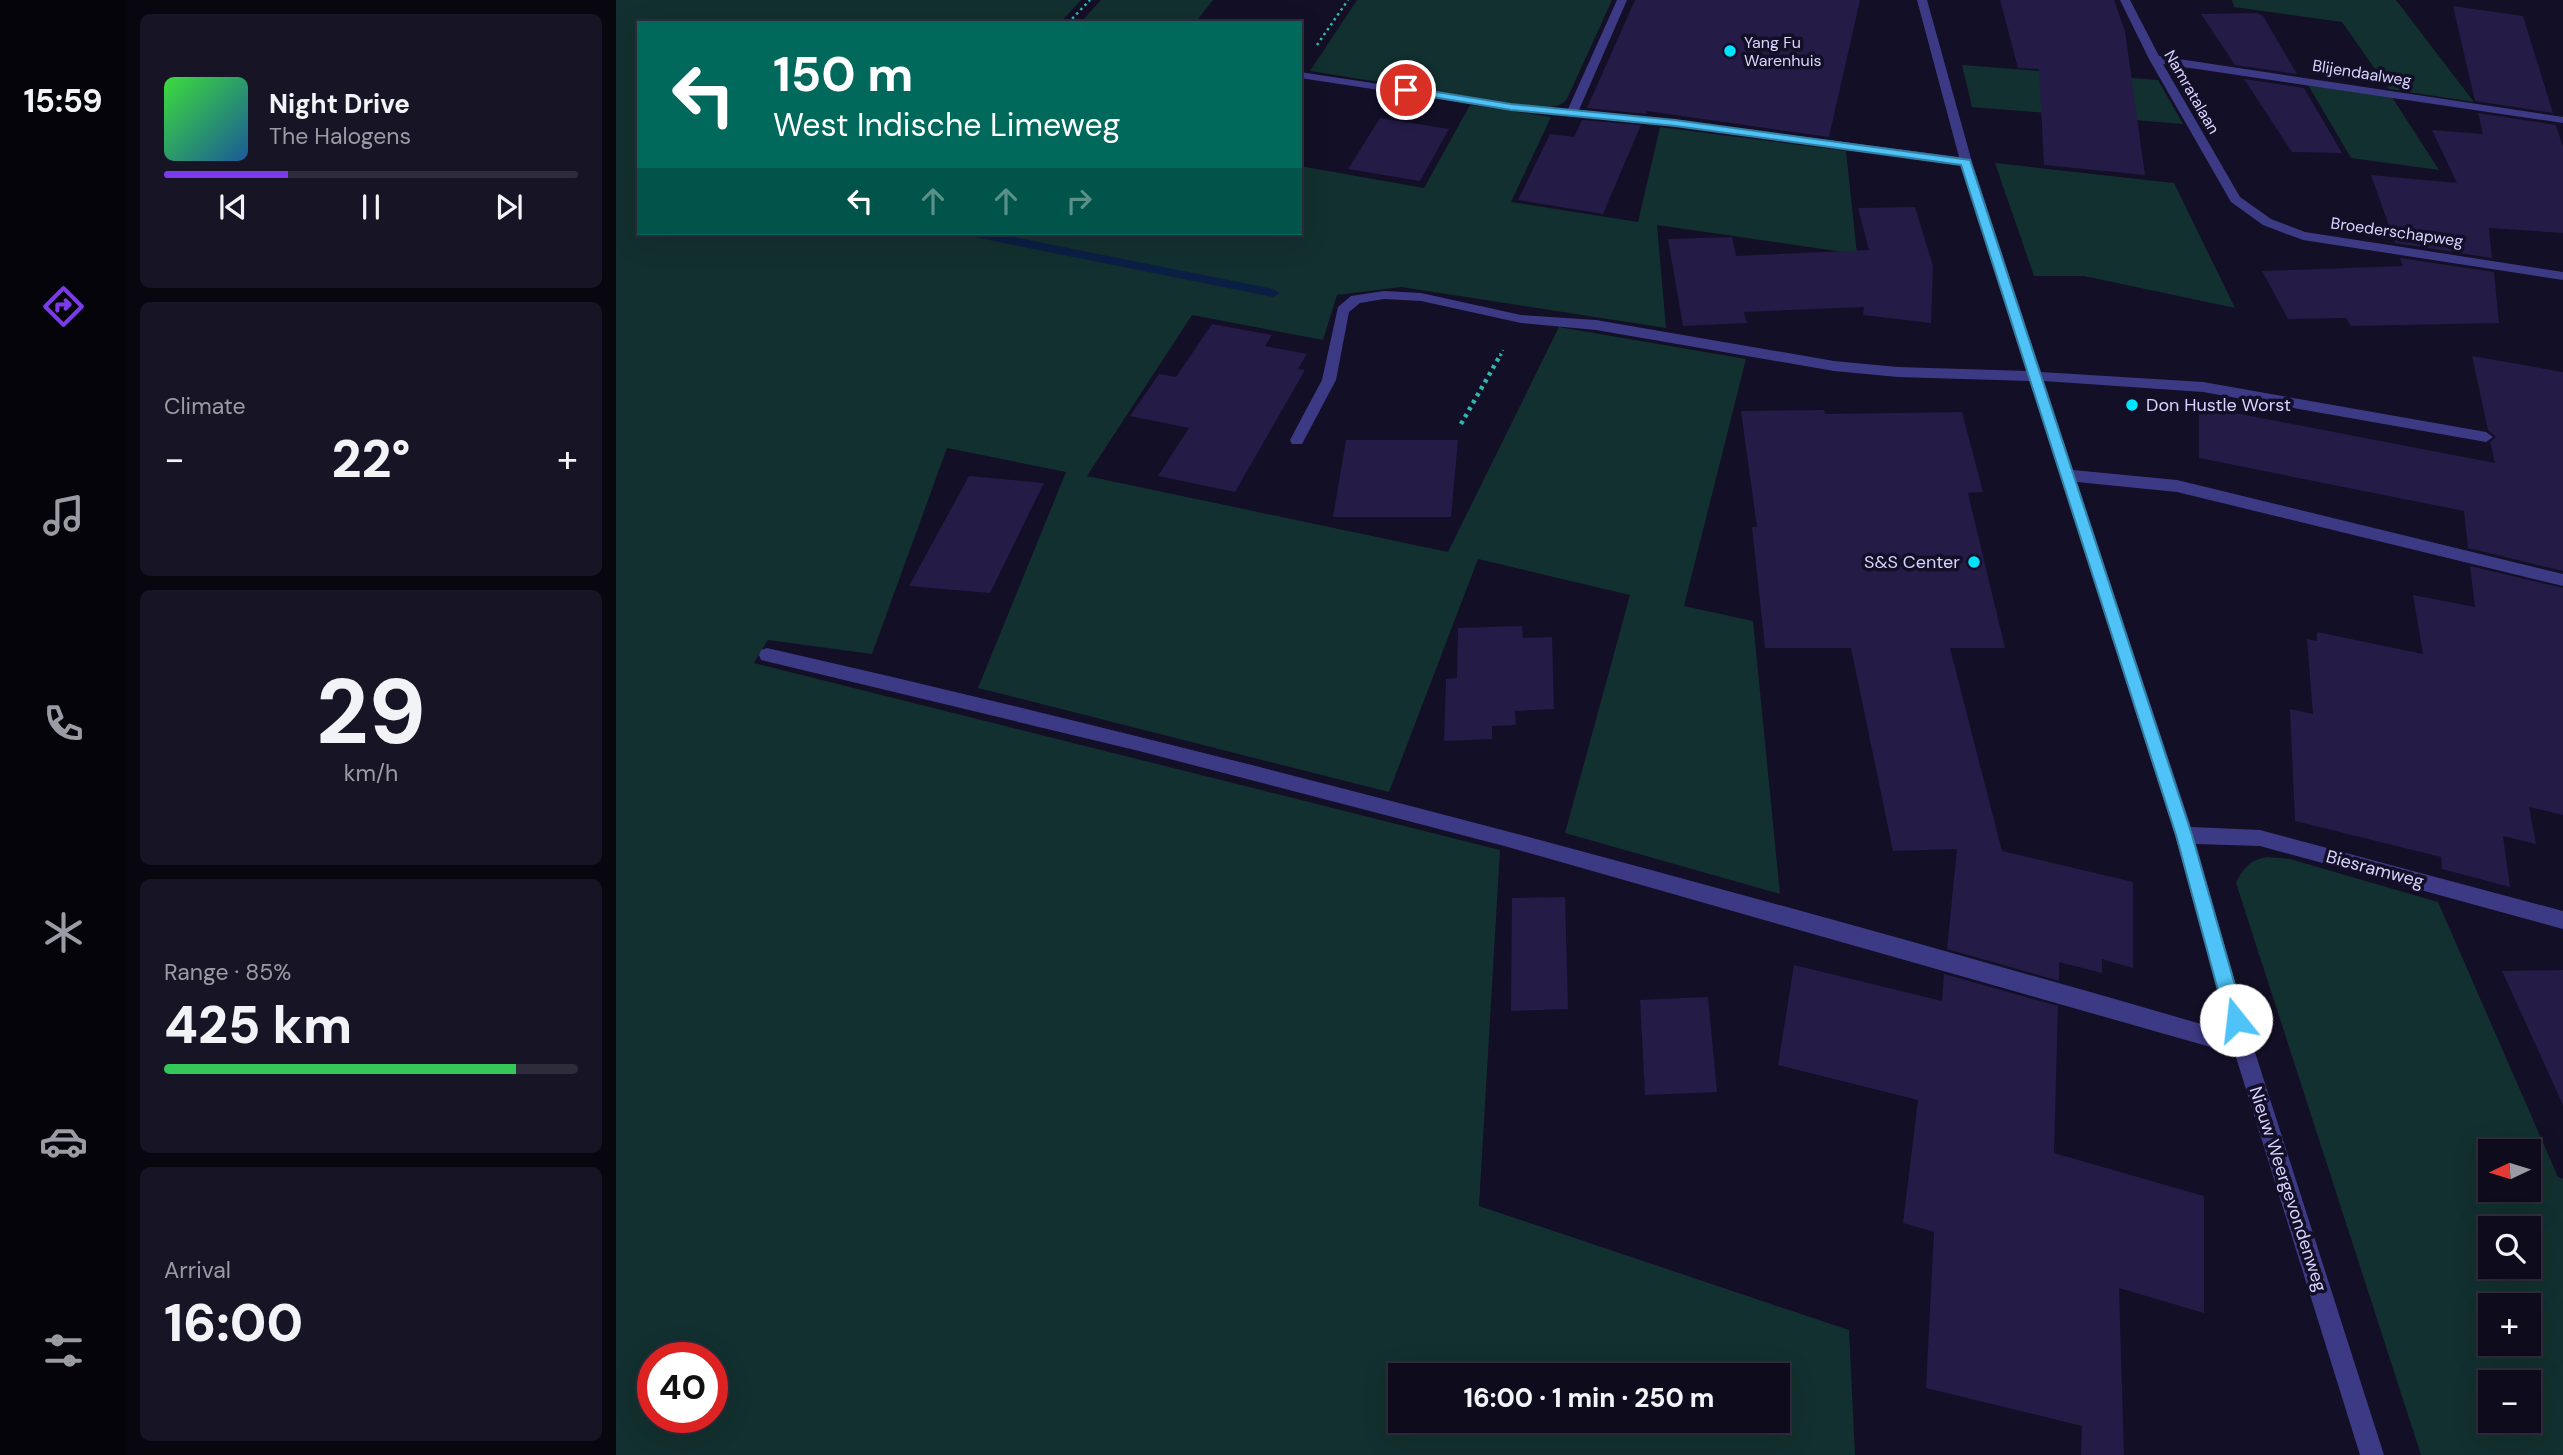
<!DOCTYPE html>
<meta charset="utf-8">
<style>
:root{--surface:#0e0b1c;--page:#171425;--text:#f1f3f6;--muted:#9b9ba3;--line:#2e2b3b;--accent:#7c3aed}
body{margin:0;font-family:"DM Sans",sans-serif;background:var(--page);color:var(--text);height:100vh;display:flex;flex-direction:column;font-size:26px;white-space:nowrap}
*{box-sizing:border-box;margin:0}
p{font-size:23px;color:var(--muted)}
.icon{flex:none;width:38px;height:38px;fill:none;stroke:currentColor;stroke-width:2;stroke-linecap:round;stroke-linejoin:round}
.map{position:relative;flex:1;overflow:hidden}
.panel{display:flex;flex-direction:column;gap:14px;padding:14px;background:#08060f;width:490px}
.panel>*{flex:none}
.top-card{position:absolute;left:21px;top:21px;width:665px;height:214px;border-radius:0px;box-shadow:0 7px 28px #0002,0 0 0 2px var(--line);background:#00695c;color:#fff;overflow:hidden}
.needle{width:46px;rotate:266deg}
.fabs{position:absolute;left:1862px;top:1139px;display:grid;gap:14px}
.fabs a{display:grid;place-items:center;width:63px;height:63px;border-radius:0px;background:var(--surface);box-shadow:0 7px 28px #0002,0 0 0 2px var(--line);font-size:35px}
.speed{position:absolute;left:21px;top:1342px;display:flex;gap:14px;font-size:35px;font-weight:700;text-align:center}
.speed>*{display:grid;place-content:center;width:91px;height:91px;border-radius:50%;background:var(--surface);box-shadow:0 7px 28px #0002,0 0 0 2px var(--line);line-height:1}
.speed .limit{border:10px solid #d22;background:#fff;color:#111}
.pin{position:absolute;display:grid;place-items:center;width:60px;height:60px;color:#fff;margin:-30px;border:4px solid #fff;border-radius:50%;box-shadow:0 2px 7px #0007}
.me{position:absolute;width:77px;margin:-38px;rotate:344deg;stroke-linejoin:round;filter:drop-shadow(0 0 5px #0008)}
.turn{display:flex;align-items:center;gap:24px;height:147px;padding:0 21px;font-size:32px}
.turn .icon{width:91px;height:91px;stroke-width:2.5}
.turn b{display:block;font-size:49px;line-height:60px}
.lanes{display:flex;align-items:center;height:66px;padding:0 21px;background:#0003;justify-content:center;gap:35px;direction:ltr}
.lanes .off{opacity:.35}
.big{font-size:52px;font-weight:800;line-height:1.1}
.panel .widget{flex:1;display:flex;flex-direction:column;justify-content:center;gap:10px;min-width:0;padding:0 24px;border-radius:10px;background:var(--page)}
.panel .dial{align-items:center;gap:0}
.dial b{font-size:91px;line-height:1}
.song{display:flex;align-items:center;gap:21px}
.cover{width:84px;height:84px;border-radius:10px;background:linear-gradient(135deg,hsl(120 70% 55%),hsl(210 70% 35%))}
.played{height:7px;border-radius:4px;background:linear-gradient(90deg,var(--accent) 30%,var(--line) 30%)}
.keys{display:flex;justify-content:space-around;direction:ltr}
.heat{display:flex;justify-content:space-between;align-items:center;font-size:38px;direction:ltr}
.charge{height:10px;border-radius:5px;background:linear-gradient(90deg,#34c759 85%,var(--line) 0)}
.trip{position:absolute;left:772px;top:1363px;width:402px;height:70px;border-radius:0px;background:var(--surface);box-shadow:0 7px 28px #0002,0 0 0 2px var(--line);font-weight:800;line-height:70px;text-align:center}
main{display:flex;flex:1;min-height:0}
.tab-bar{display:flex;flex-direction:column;width:126px;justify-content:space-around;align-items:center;background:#06040b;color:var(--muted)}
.tab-bar .icon{width:49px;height:49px}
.tab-bar .selected{color:var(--accent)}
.tab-bar b{font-size:32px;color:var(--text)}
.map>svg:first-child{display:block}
.green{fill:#12302f;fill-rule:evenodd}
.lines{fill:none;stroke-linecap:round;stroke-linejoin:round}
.stream{fill:#0a1f44;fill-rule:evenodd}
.building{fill:#241b47}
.path-far1{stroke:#2fb8b0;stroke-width:2.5;stroke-dasharray:2.5 3.5;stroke-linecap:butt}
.path{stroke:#2fb8b0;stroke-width:4.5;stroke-dasharray:3.5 4.5;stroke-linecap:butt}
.minor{fill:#3d3a85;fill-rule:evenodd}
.route{fill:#4fc3f7;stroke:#337fa1;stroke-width:2}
.poi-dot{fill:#00e5ff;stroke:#130f26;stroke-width:2.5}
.labels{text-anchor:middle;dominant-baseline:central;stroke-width:7;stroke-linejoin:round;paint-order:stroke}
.far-poi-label{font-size:16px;fill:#d9d4ff;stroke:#130f26;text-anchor:start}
.far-street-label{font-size:16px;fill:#d9d4ff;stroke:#130f26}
.poi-label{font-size:18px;fill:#d9d4ff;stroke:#130f26;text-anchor:start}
.street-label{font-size:18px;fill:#d9d4ff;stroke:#130f26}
</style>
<main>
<nav class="tab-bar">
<b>15:59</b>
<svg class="icon selected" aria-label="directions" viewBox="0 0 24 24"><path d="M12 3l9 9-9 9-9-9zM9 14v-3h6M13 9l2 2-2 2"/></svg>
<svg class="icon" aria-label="music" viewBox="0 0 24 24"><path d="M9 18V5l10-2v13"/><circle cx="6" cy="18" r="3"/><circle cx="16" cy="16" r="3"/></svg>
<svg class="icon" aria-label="phone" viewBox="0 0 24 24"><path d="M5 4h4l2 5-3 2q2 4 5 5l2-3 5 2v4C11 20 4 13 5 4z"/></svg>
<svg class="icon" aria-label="climate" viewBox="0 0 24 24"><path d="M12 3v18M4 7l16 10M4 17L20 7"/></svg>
<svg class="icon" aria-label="car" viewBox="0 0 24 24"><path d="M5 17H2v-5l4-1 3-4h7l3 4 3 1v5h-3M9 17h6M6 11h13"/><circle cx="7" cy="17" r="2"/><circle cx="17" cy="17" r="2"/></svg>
<svg class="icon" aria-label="filters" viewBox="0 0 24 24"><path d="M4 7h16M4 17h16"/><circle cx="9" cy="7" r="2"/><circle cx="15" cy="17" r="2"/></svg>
</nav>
<section class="panel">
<div class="widget">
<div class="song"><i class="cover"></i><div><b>Night Drive</b><p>The Halogens</p></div></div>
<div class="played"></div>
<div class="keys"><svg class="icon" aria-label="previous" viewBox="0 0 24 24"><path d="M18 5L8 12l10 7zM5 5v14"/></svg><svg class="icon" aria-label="pause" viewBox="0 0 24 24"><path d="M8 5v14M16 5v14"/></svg><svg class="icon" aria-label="next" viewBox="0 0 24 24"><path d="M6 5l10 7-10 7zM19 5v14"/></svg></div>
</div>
<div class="widget"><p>Climate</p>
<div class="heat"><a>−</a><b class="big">22°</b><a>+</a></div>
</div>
<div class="widget dial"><b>29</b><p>km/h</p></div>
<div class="widget"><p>Range · 85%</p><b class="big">425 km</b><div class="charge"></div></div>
<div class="widget"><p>Arrival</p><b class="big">16:00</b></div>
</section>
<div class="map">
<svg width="1947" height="1455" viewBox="0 0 1947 1455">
<rect width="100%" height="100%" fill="#130f26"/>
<path class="green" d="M 0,0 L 465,0 L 444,23 L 23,23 L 23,233 L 684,233 L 684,166 L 808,188 L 854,105 L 935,117 L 895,202 L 1022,222 L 1044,127 L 1230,151 L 1241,254 L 1041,225 L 1050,328 L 785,287 L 721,295 L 707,340 L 576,315 L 471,476 L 832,552 L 943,327 L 1130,359 L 1068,606 L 1137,621 L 1164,894 L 949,833 L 1014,595 L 862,559 L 773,792 L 362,688 L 450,472 L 331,448 L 256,654 L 152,640 L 138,663 L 884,850 L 863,1206 L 1233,1330 L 1239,1455 L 0,1455 ZM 37,1358 L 96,1358 L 96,1418 L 37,1418 ZM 784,1376 L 1162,1376 L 1162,1421 L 784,1421 Z
M 485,0 L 597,0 L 579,23 L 464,23 Z
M 741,0 L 996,0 L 951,99 C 942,110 926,107 913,106 L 694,71 Z
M 1616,0 L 1780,0 L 1858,102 L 1773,89 L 1726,22 L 1618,7 Z
M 1346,65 L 1542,80 L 1567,124 L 1356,107 Z
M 1692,85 L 1776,97 L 1823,170 L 1735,158 Z
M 1379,163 L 1558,183 L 1619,308 L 1468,276 L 1418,276 Z
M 1651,857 L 1674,859 L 1822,902 L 1942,1177 L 1947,1179 L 1947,1455 L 1805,1455 L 1620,883 C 1627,868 1634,860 1651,857 ZM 1874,1152 L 1913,1152 L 1913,1190 L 1874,1190 ZM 1874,1228 L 1913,1228 L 1913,1267 L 1874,1267 ZM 1874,1306 L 1913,1306 L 1913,1344 L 1874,1344 ZM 1874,1382 L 1913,1382 L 1913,1421 L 1874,1421 Z"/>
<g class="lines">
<path class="stream" d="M 352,233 L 377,233 L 657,289 L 664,293 L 657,297 L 358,237 Z"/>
</g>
<path class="building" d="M 1019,0 L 1244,0 L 1213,137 L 1031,111 L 1030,114 L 971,108 Z
M 1384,0 L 1498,0 L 1509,31 L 1529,175 L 1428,165 L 1423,69 L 1402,68 Z
M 1837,6 L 1907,16 L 1937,113 L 1859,101 Z
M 1641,13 L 1647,16 L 1681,74 L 1619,65 L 1585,14 Z
M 1628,79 L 1688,88 L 1726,153 L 1676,152 Z
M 1862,113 L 1940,125 L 1947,147 L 1947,233 L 1873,228 L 1876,258 L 1779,243 L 1755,175 L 1841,183 L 1816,130 L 1867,134 Z
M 764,118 L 833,129 L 804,181 L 732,169 Z
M 966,120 L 1025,125 L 987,214 L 902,200 L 934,134 L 958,137 Z
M 1299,207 L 1317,266 L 1315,323 L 1247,315 L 1248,307 L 1128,312 L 1131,323 L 1067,326 L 1052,239 L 1116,237 L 1120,256 L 1253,250 L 1242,208 Z
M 1784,258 L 1878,272 L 1883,323 L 1735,326 L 1730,318 L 1672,319 L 1646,271 L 1787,266 Z
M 596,324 L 656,335 L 649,346 L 691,354 L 682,369 L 689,370 L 619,492 L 542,476 L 573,428 L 514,416 L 543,374 L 560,377 Z
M 1856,356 L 1947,372 L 1947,571 L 1852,548 L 1848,511 L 1583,458 L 1583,406 L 1879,463 L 1874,442 L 1880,437 L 1872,430 Z
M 1208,410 L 1209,414 L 1346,412 L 1367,492 L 1352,493 L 1389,648 L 1334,648 L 1386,851 L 1517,882 L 1517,968 L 1486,959 L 1486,973 L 1443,962 L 1443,981 L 1331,949 L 1341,849 L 1277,851 L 1235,648 L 1149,648 L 1136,527 L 1141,527 L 1125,411 Z
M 730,440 L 842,440 L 835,517 L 717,517 Z
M 353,476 L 428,483 L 374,593 L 293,586 Z
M 1854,566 L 1947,588 L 1947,815 L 1913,807 L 1920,844 L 1887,836 L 1894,887 L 1826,869 L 1825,857 L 1679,821 L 1674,709 L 1697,714 L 1691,639 L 1701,641 L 1701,632 L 1807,654 L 1797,595 L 1859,607 Z
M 906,626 L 907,638 L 936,637 L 938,709 L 899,711 L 900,725 L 876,726 L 876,739 L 828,741 L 830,679 L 841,678 L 842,628 Z
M 949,897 L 952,1009 L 895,1011 L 896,898 Z
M 1178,965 L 1326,1001 L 1328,974 L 1442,1006 L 1438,1153 L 1588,1196 L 1588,1313 L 1503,1288 L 1508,1455 L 1465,1455 L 1466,1426 L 1310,1388 L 1318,1232 L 1287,1223 L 1302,1100 L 1162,1065 Z
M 1947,970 L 1947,1105 L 1886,971 Z
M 1092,997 L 1101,1092 L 1029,1095 L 1024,1000 Z"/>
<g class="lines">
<path class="path-far1" d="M 452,23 L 474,0
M 701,45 L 732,0
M 884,356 L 887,350"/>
<path class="path" d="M 845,424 L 885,354"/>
<path class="minor" d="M 1001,0 L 1011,0 L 963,110 L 1059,120 L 1343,157 L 1301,0 L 1311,0 L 1356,162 L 1425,372 L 1587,382 L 1870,432 L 1877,437 L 1870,442 L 1587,392 L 1428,381 L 1457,470 L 1561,480 L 1947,574 L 1947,586 L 1561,492 L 1461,482 L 1575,827 L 1644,830 L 1947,911 L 1947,929 L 1644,846 L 1580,844 L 1637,1046 L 1768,1455 L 1744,1455 L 1619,1054 L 892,847 L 523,751 L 145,660 L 143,655 L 145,650 L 151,648 C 642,760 1128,892 1613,1032 L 1559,835 L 1414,381 L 1282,377 L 1218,371 L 980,330 L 905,323 L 805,301 L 768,299 L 744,303 L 733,312 L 720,380 L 686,444 L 676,444 L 674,440 L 706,380 L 722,307 L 735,296 L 768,291 L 805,293 L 905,315 L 980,320 L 1218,361 L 1282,367 L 1411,371 L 1345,165 L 1059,126 L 895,110 L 684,78 L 684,72 L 895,104 L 952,109 Z
M 1504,0 L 1514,0 L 1543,56 L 1947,117 L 1947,123 L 1547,64 L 1624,197 L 1655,219 L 1689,232 L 1947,272 L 1947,280 L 1687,240 L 1647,225 L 1615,202 L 1533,59 Z"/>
</g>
<path class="route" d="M 790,87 L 895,104 L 1059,120 L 1354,160 L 1576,835 L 1629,1020 L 1626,1026 L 1620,1029 L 1613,1026 L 1610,1020 L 1560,835 L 1345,165 L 1059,126 L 895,110 L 786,92 L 786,88 Z"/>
<g class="poi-dot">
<circle cx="1114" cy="51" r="7"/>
<circle cx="1516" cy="405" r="7"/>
<circle cx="1358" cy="562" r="7"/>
</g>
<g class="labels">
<g class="far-poi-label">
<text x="1128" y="42">Yang Fu<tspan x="1128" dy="18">Warenhuis</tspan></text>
</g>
<g class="far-street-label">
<text transform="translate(1746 73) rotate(9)">Blijendaalweg</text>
<text transform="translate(1576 92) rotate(60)">Namratalaan</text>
<text transform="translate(1781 232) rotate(8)">Broederschapweg</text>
</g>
<g class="poi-label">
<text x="1530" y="405">Don Hustle Worst</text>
<text x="1344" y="562" text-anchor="end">S&amp;S Center</text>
</g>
<g class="street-label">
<text transform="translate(1759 869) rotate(15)">Biesramweg</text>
<text transform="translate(1672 1189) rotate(72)">Nieuw Weergevondenweg</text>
</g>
</g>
</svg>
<div class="fabs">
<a><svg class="needle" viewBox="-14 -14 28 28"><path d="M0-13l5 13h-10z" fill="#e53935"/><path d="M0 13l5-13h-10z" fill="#9b9ba3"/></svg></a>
<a><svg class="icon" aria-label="search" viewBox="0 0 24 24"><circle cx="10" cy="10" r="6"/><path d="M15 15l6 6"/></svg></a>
<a>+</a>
<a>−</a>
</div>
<div class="speed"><div class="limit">40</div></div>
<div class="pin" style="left:790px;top:90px;background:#d93025"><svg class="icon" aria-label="arrive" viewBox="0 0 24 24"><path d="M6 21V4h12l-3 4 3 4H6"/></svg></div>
<svg class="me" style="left:1620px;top:1020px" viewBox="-20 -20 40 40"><circle r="19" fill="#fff"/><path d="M0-13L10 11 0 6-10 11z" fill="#4fc3f7"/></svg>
<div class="trip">16:00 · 1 min · 250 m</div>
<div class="top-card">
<div class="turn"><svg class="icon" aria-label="left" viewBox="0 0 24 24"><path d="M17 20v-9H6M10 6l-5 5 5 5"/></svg><div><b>150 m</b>West Indische Limeweg</div></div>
<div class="lanes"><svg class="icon" aria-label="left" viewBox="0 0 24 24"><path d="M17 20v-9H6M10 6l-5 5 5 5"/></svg><svg class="icon off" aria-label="ahead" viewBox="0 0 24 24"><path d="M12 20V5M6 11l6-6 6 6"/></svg><svg class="icon off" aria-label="ahead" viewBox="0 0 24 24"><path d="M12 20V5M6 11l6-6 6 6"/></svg><svg class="icon off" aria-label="right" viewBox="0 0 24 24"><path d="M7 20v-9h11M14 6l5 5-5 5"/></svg></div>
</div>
</div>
</main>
